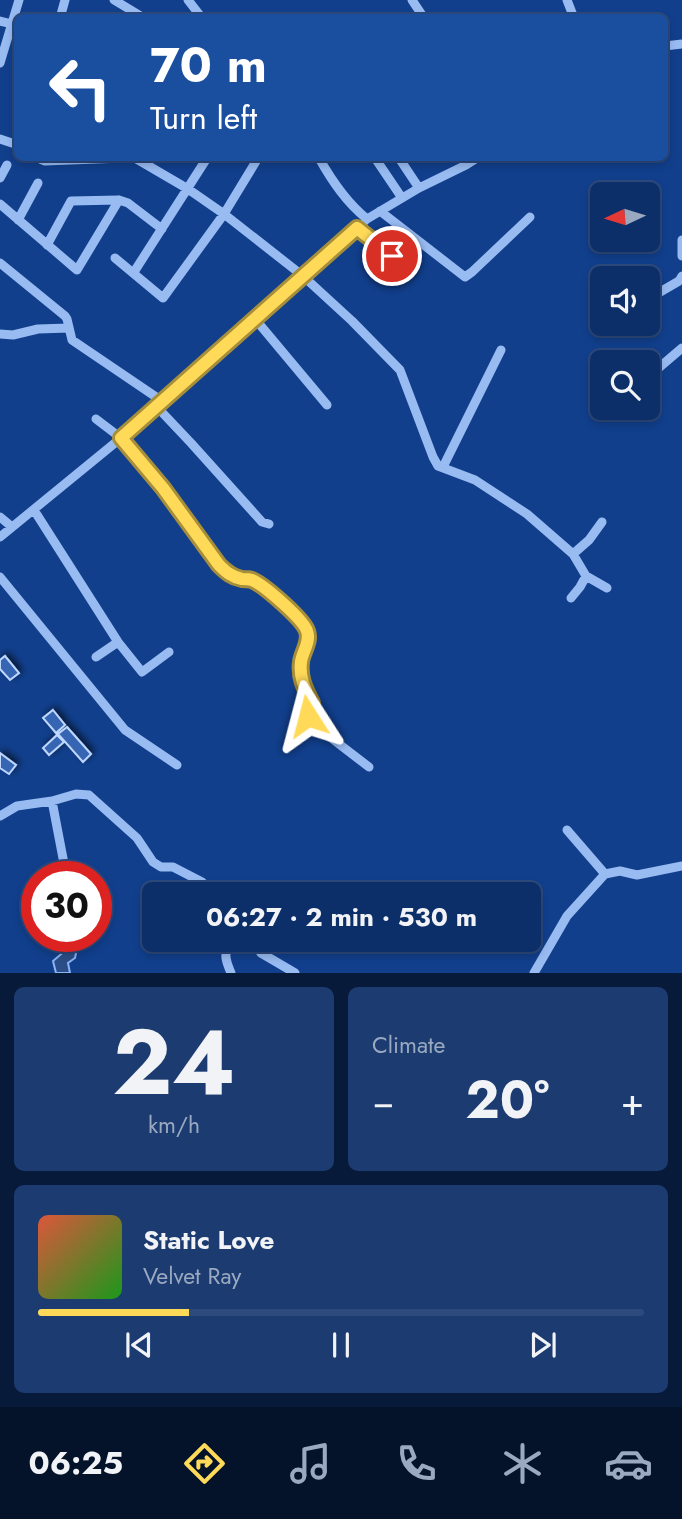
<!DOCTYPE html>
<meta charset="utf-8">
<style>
:root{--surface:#0d2f69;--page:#1b3b71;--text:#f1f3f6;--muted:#9aa9c0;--line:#2d4a7d;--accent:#ffda59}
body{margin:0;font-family:Jost,sans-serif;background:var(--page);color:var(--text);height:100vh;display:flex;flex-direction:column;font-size:26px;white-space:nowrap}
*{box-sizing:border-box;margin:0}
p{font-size:23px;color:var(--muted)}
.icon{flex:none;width:38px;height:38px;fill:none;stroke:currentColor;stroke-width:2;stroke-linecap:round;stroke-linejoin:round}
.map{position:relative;height:973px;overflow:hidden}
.panel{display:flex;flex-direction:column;gap:14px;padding:14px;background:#071a3a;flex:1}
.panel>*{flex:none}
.hud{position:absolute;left:14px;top:14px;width:654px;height:147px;border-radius:10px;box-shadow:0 4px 10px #0003,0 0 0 2px var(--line);background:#1a4fa0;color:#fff;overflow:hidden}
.needle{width:46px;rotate:266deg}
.controls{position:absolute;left:590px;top:182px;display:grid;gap:14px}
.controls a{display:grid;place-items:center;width:70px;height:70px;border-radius:10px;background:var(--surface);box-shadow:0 4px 10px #0003,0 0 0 2px var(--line);font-size:35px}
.speed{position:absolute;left:21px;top:861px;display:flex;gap:14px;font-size:35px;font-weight:700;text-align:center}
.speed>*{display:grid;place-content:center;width:91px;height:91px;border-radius:50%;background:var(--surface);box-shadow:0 4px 10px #0003,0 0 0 2px var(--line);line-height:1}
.speed .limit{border:10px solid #d22;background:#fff;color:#111}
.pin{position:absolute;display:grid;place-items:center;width:60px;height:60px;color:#fff;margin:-30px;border:4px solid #fff;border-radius:50%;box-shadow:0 2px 7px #0007}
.me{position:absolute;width:77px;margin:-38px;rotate:351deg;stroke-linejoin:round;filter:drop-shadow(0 0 5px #0008)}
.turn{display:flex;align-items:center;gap:24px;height:147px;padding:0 21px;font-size:32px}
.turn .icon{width:91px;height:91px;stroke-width:2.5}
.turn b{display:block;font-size:49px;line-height:60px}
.big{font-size:52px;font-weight:700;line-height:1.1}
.panel .card{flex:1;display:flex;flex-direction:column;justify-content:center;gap:10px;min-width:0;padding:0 24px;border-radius:10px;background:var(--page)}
.panel .dial{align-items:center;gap:0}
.dial b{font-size:91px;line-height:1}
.song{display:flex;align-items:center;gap:21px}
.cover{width:84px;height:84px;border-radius:10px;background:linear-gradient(135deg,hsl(10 70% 55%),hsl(120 70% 35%))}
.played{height:7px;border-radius:4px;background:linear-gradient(90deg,var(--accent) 25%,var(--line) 25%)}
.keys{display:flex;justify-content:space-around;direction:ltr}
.heat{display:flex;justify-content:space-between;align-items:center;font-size:38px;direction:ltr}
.panel .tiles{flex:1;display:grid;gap:14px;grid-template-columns:1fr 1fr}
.card:last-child{grid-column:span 2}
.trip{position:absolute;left:142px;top:882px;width:399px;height:70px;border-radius:10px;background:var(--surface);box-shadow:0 4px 10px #0003,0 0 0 2px var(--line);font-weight:700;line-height:70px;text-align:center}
.tab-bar{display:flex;height:112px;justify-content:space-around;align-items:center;background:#05132a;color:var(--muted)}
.tab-bar .icon{width:49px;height:49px}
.tab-bar .current{color:var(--accent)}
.tab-bar b{font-size:32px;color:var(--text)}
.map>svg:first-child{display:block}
.water{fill:#2c4e88;stroke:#8ab5f5;stroke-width:2}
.building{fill:#3465b3;stroke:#bfd7fd;stroke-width:2;filter:url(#shadow)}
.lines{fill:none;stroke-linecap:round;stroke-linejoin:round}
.minor{stroke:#98bbf2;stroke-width:9}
.route-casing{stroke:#a68e3a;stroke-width:18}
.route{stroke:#ffda59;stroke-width:12}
</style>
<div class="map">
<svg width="682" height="973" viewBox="0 0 682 973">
<defs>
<filter id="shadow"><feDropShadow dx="3" dy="-3" stdDeviation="3.5" flood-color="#0009"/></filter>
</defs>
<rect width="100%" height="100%" fill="#113f8c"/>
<path class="water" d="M 66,950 L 74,950 L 76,953 L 75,958 L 68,963 L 70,973 L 56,973 L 53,961 Z"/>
<path class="building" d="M 5,656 L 19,673 L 10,680 L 0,669 L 0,660 Z
M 53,710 L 65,725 L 56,733 L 43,718 Z
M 67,727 L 91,754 L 83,762 L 58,734 Z
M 57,735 L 64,742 L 49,755 L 43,748 Z
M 0,753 L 16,765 L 9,774 L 0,768 Z"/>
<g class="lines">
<path class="minor" d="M 114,0 L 144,18
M 188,0 L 202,18
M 412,0 L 424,18
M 567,0 L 574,18
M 60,18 L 65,0
M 0,21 L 12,24
M 665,46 L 682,44
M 0,63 L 19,0
M 0,139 L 18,145
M 38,158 L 45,161 L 122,158
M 135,158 L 188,189 L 224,214 L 303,276 L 352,321 L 400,370 L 433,457 L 438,466 L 475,480 L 527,514 L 573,554 L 586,576 L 607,588
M 319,158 C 332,181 346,202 367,219
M 375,158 L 402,198
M 399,158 L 419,188
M 0,178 L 7,165
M 0,204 L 77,270 L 119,200
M 380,211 L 465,277 L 472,272 L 530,217
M 18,220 L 38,183
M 357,228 L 392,256
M 682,240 L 682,256
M 47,245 L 71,201 L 119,200 L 128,203 L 162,229
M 115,258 L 163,298 L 224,214 L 258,158
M 0,263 L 65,316 L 67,319 L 72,340 L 162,401
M 134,272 L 207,158
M 648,299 L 679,281 L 682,276
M 255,319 L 327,405
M 0,334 L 13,335 L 38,329 L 69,328
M 648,377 L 682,348
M 157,407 L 191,443 L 262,522 L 269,524
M 96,419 L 121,438 L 163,488 L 219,565 C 226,572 232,577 242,579 C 242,579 252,580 252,580 C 265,585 303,619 307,631 C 311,642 302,652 301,662 C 299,678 305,689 312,703 L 308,716 L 313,724 L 369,767
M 443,467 L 501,350
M 34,510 L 118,642 L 142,672 L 169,652
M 0,517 L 12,527
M 0,537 L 121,438 L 367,219 L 419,188 L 466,165 L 477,158
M 573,554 L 589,540 L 602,522
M 0,577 L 125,730 L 177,765
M 571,598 L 580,587 L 586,576
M 96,657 L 118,642
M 52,801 L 66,874
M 0,816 L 17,806 L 52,801 L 76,794 L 89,795 L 137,838 L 153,862 L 161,867 L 173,867 L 202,882 L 215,894
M 567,830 L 605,874
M 251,940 L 261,953 L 295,973
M 231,973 C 221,950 225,948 247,940
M 534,973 L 567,916 L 605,874 L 620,871 L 637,875 L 682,866"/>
</g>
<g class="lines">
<g class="route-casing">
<path id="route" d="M 308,716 L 312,703 C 305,689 299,678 301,662 C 302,652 311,642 307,631 C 303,619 264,585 252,580 C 249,579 245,579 242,579 C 232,577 226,572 219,565 L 163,488 L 121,438 L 357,228 L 392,256"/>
</g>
<use href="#route" class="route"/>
</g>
</svg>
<div class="controls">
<a><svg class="needle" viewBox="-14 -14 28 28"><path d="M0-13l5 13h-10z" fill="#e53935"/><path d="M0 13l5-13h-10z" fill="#9aa9c0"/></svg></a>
<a><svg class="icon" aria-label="sound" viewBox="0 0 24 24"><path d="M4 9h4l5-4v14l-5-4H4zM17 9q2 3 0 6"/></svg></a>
<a><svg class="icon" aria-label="search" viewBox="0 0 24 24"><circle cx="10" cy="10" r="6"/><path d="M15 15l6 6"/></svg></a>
</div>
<div class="speed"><div class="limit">30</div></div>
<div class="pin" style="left:392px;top:256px;background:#d93025"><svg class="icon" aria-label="arrive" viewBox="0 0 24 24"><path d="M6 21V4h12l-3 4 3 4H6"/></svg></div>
<svg class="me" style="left:308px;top:716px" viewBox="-20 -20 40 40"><path d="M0-17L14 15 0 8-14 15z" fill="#ffda59" stroke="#fff" stroke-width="4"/></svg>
<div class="trip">06:27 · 2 min · 530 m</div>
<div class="hud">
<div class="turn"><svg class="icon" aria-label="left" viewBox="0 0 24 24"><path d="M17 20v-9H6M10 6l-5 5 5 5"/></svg><div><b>70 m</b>Turn left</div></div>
</div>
</div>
<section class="panel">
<div class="tiles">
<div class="card dial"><b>24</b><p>km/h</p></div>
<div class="card"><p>Climate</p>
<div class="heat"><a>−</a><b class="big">20°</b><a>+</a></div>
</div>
<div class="card">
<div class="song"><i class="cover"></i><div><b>Static Love</b><p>Velvet Ray</p></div></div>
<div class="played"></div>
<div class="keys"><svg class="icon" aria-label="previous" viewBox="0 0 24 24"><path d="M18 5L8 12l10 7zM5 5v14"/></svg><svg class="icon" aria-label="pause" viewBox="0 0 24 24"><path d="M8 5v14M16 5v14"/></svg><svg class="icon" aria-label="next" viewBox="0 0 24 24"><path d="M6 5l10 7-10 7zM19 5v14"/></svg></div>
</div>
</div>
</section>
<nav class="tab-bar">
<b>06:25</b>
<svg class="icon current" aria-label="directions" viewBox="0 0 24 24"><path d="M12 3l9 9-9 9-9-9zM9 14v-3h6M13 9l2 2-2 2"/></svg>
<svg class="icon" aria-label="music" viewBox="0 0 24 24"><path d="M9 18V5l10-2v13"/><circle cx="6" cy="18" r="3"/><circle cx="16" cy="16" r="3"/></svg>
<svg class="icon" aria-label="phone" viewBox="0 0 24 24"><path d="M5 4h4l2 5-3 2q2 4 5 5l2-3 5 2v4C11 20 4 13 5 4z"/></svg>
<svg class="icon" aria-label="climate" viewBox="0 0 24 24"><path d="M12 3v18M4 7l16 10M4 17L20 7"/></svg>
<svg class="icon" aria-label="car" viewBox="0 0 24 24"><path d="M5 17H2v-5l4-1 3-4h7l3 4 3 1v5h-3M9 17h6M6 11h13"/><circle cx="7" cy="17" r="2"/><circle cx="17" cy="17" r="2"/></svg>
</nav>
